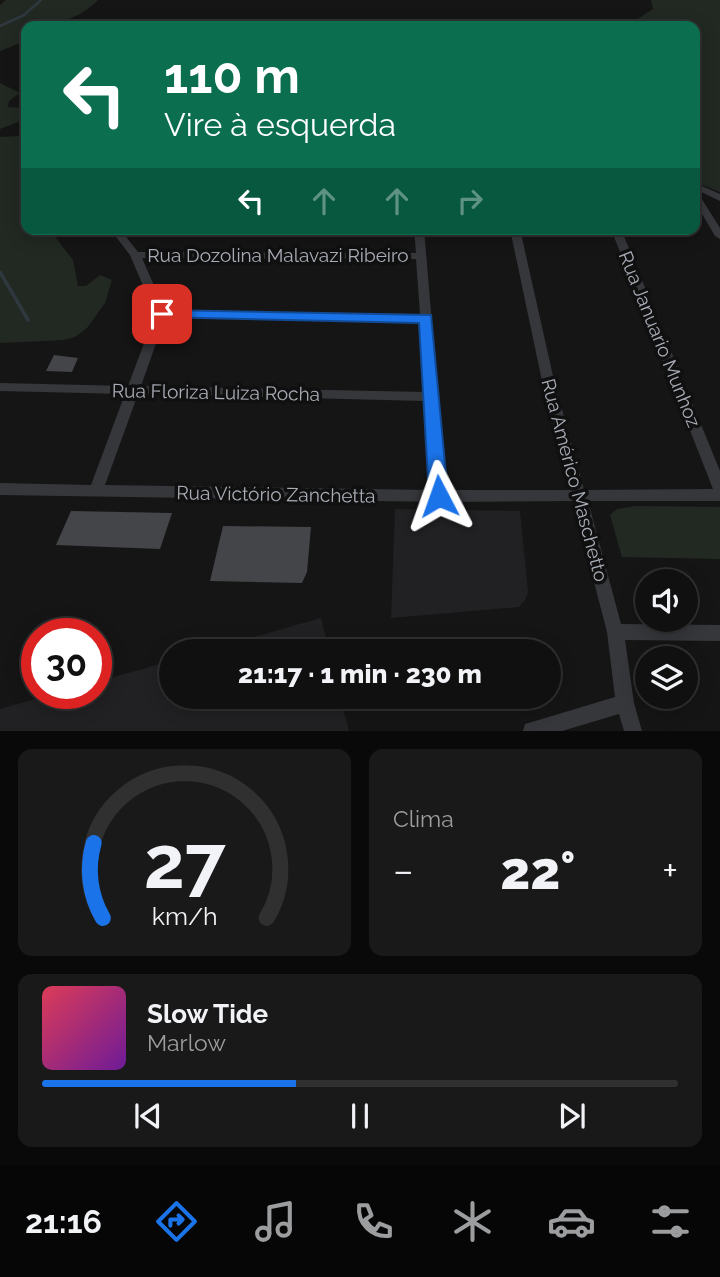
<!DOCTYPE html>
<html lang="pt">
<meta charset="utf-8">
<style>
:root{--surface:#101010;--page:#191919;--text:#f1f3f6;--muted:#9c9d9f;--line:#303030;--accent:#1a73e8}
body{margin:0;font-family:Raleway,sans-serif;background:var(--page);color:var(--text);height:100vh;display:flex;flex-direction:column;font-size:26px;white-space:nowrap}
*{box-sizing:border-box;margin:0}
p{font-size:23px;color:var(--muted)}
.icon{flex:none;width:38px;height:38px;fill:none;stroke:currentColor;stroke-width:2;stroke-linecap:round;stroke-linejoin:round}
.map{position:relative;height:731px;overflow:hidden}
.details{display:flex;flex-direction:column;gap:18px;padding:18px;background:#090909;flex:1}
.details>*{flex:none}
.hud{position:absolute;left:21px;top:21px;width:679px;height:214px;border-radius:14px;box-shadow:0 4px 18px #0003,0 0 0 2px var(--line);background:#0b6e4f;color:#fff;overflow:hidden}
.tools{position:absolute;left:635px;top:569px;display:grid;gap:14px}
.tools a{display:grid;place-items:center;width:63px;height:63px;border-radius:50%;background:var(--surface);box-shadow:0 4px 18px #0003,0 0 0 2px var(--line);font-size:35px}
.speed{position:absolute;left:21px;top:618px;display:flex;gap:14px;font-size:35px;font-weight:700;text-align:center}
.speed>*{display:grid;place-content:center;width:91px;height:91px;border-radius:50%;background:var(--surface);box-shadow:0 4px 18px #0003,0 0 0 2px var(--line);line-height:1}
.speed .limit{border:10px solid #d22;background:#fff;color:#111}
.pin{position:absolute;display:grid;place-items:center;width:60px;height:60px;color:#fff;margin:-30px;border-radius:14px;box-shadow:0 4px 10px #0006}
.me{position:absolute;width:77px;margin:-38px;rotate:356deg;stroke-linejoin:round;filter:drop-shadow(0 0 5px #0008)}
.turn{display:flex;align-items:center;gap:24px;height:147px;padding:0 28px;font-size:32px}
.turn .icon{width:91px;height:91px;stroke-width:2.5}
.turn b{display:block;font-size:49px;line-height:60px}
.lanes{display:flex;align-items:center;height:66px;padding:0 28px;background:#0003;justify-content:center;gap:35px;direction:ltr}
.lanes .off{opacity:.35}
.big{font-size:52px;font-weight:800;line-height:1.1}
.details .card{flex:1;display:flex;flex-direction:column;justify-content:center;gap:10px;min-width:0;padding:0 24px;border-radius:14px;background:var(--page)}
.details .dial{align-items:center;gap:0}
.dial svg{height:182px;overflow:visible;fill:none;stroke:var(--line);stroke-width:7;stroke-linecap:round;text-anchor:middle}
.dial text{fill:var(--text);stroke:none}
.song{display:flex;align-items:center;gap:21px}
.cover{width:84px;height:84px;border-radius:10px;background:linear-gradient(135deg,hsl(350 70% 55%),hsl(280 70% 35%))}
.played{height:7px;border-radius:4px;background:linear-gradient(90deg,var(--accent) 40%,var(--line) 40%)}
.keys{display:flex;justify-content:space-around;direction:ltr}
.heat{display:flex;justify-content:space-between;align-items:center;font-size:38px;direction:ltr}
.details .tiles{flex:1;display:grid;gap:18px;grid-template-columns:1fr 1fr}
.card:last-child{grid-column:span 2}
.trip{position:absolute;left:159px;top:639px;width:402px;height:70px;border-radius:35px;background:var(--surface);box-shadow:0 4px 18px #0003,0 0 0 2px var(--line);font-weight:800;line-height:70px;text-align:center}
.tab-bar{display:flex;height:112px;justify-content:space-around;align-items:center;background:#060606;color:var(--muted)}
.tab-bar .icon{width:49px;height:49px}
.tab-bar .selected{color:var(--accent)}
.tab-bar b{font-size:32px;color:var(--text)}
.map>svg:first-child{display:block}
.built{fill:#212123}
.green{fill:#212922}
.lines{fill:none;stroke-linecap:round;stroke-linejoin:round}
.stream-far1{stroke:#2f383e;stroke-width:2.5}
.stream{stroke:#2f383e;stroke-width:3.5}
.building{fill:#444549}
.street{fill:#36373b;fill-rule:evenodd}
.route{fill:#1a73e8;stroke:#114b97;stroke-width:2}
.labels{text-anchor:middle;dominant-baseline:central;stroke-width:7;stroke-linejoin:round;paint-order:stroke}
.street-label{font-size:19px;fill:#a8acb5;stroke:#101011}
</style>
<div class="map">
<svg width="720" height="731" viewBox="0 0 720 731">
<rect width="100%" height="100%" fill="#151516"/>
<path class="built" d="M 395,509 L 520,511 L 528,592 L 525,600 L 519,607 L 391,618 Z
M 321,618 L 329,651 L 205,651 Z
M 171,661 L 172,696 L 340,697 L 349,731 L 0,731 L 0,709 L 56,693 L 96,693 L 96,682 Z"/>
<path class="green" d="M 6,0 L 98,0 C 80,19 54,26 26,26 L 26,41 L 0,51 L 0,5 Z
M 651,0 L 720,0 L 720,192 L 695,182 L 695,26 L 627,26 L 653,9 Z
M 0,83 L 20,93 L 9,101 L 8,107 L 26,108 L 26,119 L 0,129 Z
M 19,136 L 26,142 L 26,229 L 49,229 L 73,260 L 78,286 L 86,286 L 100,275 L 112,280 L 105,303 L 87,328 L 75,337 L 64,340 L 0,343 L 0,137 Z
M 635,506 L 720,507 L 720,559 L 622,557 L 610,515 L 617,509 Z"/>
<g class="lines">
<path class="stream-far1" d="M 0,26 L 24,15 L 41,0"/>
<path class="stream" d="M 0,272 L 28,320"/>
</g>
<path class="building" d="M 54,355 L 78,358 L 72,372 L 46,371 Z
M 71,511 L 172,513 L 160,549 L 56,545 Z
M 223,526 L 311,527 L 307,572 L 302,583 L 210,581 Z"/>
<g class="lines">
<path class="street" d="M 695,183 L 720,194 L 720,201 L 695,189 Z
M 695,192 L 698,193 L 720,228 L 720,239 L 715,236 L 695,202 Z
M 110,229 L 120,229 L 138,252 L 416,253 L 414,229 L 424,229 L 446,490 L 570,490 L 541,376 L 510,229 L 520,229 L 553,376 L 584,490 L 713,489 L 611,229 L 621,229 L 720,471 L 720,501 L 588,501 L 621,624 L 720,625 L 720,641 L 625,640 L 634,703 L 642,731 L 624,731 L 619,714 L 562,731 L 523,731 L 525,724 L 532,722 L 615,697 L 607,632 L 573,501 L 439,502 L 0,495 L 0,483 L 91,485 L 125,394 L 0,391 L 0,383 L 128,386 L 155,314 L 130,255 ZM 142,258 L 416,259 L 420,314 L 165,311 ZM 165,318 L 420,321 L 425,392 L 141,386 ZM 138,394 L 425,401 L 431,490 L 105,485 Z"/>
</g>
<path class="route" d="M 162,310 L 431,315 L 448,496 L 445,501 L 432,501 L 429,496 L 419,323 L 156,317 L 154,314 Z"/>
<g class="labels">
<g class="street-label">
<text x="278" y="255">Rua Dozolina Malavazi Ribeiro</text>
<text transform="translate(660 339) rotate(68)">Rua Januario Munhoz</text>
<text transform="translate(216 392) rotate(1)">Rua Floriza Luiza Rocha</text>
<text transform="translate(575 480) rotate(75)">Rua Américo Maschetto</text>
<text transform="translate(276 494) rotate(1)">Rua Victório Zanchetta</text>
</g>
</g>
</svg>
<div class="tools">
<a><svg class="icon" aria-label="sound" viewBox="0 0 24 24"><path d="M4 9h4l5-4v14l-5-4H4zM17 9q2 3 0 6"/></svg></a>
<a><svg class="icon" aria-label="layers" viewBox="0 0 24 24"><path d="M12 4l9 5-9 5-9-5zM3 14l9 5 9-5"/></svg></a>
</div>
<div class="speed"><div class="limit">30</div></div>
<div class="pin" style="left:162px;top:314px;background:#d93025"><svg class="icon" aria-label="arrive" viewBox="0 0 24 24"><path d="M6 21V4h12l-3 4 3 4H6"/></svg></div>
<svg class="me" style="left:439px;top:496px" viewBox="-20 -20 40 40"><path d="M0-17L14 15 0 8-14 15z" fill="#1a73e8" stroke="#fff" stroke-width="4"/></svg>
<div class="trip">21:17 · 1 min · 230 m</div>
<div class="hud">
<div class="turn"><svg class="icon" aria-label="left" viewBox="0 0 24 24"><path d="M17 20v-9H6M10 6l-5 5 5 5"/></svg><div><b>110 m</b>Vire à esquerda</div></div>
<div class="lanes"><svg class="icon" aria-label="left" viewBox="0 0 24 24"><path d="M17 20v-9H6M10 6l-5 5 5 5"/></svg><svg class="icon off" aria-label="ahead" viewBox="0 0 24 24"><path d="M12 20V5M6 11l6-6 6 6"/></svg><svg class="icon off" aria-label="ahead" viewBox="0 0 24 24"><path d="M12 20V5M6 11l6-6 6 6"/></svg><svg class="icon off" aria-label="right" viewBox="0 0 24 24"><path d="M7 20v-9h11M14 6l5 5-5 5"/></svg></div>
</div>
</div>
<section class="details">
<div class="tiles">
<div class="card dial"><svg viewBox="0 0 100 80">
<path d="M14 69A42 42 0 1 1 86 69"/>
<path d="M14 69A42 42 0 0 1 10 36" stroke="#1a73e8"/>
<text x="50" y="56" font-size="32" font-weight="700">27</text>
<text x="50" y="72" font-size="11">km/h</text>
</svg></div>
<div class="card"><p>Clima</p>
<div class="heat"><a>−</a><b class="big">22°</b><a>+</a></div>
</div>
<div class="card">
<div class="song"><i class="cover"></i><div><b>Slow Tide</b><p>Marlow</p></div></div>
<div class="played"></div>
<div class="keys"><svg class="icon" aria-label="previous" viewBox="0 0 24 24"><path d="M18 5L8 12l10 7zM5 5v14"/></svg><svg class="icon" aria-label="pause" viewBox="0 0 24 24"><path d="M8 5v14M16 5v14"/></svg><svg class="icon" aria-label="next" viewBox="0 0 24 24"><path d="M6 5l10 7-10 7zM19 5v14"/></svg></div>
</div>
</div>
</section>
<nav class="tab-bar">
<b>21:16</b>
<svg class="icon selected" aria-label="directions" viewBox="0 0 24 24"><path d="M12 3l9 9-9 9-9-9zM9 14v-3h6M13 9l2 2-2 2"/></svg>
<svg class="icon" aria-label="music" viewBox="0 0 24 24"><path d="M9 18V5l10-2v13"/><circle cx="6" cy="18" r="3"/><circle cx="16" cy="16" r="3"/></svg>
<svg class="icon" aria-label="phone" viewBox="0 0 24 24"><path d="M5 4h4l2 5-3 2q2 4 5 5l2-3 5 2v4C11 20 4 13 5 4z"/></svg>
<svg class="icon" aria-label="climate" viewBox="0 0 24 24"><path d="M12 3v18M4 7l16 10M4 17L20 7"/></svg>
<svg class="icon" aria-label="car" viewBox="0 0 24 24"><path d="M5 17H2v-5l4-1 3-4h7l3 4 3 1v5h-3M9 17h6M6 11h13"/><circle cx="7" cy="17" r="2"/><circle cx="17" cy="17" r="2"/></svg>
<svg class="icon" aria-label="filters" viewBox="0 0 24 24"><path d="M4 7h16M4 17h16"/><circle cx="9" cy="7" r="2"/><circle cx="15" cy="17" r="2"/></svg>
</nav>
